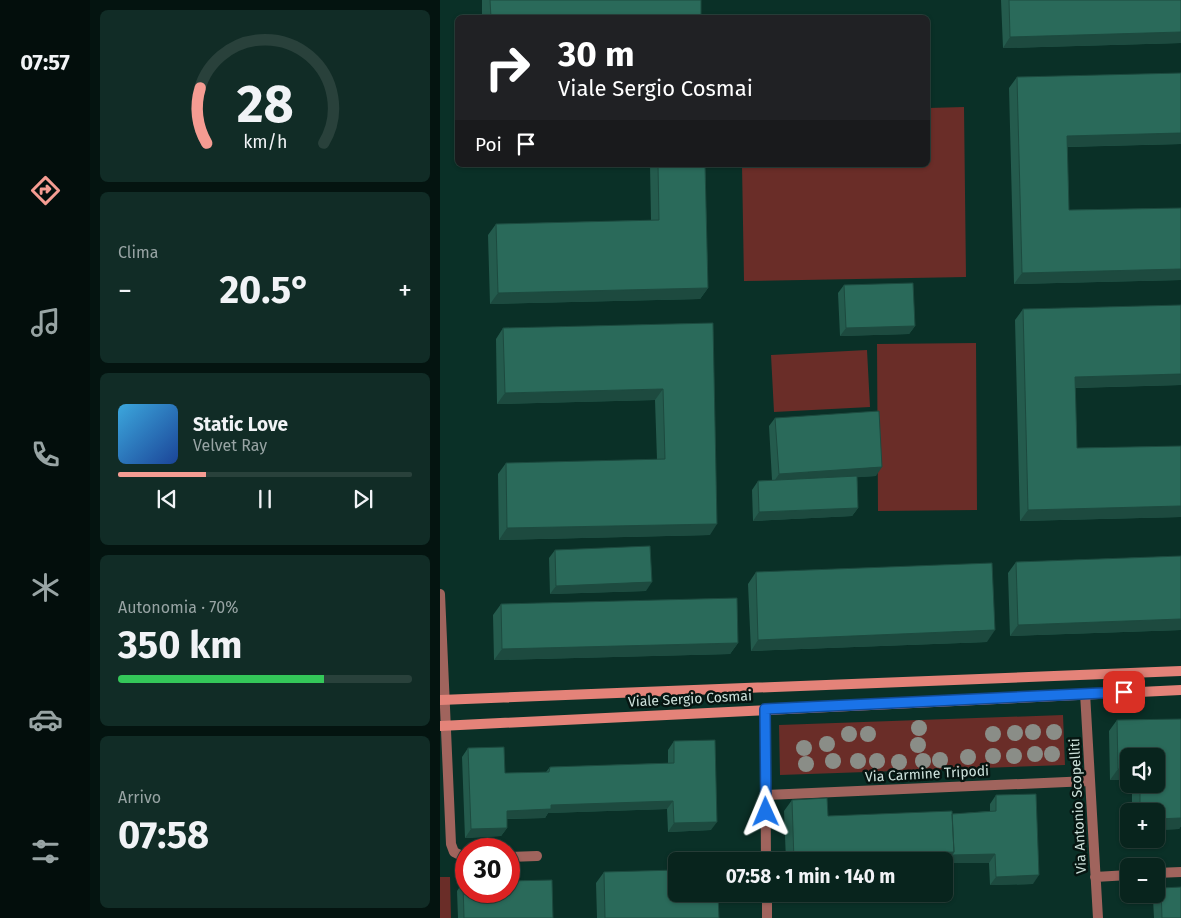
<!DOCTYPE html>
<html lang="it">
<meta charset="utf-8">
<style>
:root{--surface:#08241d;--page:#112c26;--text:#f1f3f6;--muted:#98a4a4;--line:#29413b;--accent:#f59c92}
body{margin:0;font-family:"Fira Sans",sans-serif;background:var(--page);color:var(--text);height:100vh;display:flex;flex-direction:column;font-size:19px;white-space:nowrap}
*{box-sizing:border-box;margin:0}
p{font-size:16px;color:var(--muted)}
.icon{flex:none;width:28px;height:28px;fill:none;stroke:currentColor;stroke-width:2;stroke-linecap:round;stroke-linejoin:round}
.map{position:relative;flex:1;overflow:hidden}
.drawer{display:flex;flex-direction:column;gap:10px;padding:10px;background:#041410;width:350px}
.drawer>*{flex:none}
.guide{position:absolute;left:15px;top:15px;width:475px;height:152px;border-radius:8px;box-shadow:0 1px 4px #0004,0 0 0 1px var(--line);background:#202124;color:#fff;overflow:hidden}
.controls{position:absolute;left:680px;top:748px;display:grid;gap:10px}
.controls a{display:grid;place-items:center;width:45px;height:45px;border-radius:8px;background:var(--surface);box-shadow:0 1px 4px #0004,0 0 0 1px var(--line);font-size:25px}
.speed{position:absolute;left:15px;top:838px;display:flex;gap:10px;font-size:25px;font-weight:700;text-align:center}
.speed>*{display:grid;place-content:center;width:65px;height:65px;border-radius:50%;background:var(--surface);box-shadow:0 1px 4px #0004,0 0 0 1px var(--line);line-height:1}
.speed .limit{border:8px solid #d22;background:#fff;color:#111}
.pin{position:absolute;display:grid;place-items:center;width:42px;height:42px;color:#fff;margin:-21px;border-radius:10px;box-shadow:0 2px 8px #0006}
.me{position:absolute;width:55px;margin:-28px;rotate:359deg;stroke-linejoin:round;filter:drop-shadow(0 0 4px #0008)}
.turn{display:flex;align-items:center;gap:18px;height:105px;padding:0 20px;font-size:22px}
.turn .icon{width:65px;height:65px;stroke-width:2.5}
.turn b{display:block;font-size:35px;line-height:42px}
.then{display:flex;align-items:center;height:48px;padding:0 20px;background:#0003;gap:10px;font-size:19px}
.big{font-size:38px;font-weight:700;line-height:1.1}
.drawer .widget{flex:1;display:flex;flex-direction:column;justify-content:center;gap:8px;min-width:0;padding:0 18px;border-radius:8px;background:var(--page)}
.drawer .dial{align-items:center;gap:0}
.dial svg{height:130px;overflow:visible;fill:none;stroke:var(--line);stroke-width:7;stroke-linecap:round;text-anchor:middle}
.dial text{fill:var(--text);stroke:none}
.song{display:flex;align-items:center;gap:15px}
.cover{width:60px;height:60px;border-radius:8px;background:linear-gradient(135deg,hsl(200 70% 55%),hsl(220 70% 35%))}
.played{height:5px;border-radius:2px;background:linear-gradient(90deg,var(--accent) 30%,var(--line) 30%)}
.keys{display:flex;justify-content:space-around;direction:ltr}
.heat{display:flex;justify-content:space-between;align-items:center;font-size:28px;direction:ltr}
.charge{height:8px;border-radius:4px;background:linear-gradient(90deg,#34c759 70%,var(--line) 0)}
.trip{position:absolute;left:228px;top:852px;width:285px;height:50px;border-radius:8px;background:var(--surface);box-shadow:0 1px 4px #0004,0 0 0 1px var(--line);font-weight:700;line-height:50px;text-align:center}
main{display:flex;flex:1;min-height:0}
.tab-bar{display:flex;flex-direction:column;width:90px;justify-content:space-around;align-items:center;background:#030e0c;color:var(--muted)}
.tab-bar .icon{width:35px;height:35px}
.tab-bar .active{color:var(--accent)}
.tab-bar b{font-size:22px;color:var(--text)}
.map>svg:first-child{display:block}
.green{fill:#6a2d28}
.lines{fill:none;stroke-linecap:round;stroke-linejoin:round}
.street{stroke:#a0645d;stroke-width:10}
.secondary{stroke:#e48379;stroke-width:10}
.tree{fill:#8a8d87}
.wall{fill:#245b4d}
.shaded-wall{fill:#1d4a3f}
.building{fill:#2a6a5a;stroke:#1d4a3f}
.route-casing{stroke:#114b97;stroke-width:12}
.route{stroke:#1a73e8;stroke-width:9}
.labels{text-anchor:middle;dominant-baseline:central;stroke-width:5;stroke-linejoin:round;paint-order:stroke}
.street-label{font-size:14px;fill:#cce0da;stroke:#061511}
</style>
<main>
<nav class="tab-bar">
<b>07:57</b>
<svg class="icon active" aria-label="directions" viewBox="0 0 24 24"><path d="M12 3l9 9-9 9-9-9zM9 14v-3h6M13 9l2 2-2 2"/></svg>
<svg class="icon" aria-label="music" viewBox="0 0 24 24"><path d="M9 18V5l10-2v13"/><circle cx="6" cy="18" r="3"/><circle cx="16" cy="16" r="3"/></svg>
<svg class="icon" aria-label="phone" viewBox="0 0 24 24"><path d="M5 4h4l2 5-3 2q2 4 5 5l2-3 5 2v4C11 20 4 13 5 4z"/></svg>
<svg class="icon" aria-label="climate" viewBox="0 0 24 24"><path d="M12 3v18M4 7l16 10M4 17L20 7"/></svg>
<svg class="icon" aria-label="car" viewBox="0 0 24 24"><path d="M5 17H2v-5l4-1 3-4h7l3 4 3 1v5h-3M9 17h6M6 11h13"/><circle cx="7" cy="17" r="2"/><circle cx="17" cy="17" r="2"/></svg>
<svg class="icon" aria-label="filters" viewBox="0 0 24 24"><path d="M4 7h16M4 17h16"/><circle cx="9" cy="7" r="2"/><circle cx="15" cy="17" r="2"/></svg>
</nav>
<section class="drawer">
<div class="widget dial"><svg viewBox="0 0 100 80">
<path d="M14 69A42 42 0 1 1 86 69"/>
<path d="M14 69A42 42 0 0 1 10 35" stroke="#f59c92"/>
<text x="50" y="56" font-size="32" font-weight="700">28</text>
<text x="50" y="72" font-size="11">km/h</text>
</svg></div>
<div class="widget"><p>Clima</p>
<div class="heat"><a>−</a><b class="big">20.5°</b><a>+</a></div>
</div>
<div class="widget">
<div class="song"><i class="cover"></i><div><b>Static Love</b><p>Velvet Ray</p></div></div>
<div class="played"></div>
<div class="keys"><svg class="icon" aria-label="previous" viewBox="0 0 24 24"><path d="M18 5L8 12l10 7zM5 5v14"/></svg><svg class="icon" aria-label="pause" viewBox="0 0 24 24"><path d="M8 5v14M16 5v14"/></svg><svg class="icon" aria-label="next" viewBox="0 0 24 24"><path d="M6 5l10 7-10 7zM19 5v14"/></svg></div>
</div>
<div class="widget"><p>Autonomia · 70%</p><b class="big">350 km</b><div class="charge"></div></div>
<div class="widget"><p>Arrivo</p><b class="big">07:58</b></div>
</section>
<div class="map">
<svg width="741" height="918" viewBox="0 0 741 918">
<rect width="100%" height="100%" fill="#0a3027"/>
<path class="green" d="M 524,107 L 526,277 L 304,281 L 302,165 L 488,165 L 488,108 Z
M 536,343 L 537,510 L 438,511 L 437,344 Z
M 427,350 L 430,407 L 334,412 L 331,355 Z
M 623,715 L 625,765 L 340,775 L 339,725 Z
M 0,877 L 10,877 L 11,918 L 0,918 Z"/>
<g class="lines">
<path class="street" d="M 0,594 L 11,844 L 14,852 L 26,858
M 645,693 L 658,918
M 325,709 L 326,861
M 326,795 L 649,781
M 69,857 L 97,856
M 716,873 L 741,872
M 655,877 L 689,875
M 327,894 L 327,918"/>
<path class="secondary" d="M 0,700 L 741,671
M 0,726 L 741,690"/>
</g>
<g class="tree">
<circle cx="479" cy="728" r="8"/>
<circle cx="593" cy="732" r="8"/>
<circle cx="614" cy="732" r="8"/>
<circle cx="575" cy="733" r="8"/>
<circle cx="409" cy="734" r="8"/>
<circle cx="428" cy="734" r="8"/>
<circle cx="553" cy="734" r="8"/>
<circle cx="387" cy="744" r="8"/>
<circle cx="478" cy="745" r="8"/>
<circle cx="364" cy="748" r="8"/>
<circle cx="595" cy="754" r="8"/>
<circle cx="612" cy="754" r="8"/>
<circle cx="553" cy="756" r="8"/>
<circle cx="574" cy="756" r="8"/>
<circle cx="528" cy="757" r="8"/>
<circle cx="500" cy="760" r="8"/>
<circle cx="393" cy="761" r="8"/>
<circle cx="418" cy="761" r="8"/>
<circle cx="437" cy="761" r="8"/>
<circle cx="483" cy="761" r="8"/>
<circle cx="459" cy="762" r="8"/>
<circle cx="366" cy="764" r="8"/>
</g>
<path class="wall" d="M 42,0 L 261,0 L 261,18 L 42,18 Z
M 561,0 L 741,0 L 741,43 L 563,48 Z
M 577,77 L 741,144 L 627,147 L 629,210 L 741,208 L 741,280 L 574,284 L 569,88 Z
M 210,165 L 265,165 L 268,288 L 260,299 L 50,304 L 48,235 L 56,224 L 211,220 Z
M 404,285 L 475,326 L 469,334 L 400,336 L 398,293 Z
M 583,309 L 741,385 L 635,388 L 637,448 L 741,446 L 741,517 L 580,521 L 575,320 Z
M 273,323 L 270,535 L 59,540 L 58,474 L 66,463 L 217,460 L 215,400 L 57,404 L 56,339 L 63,328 Z
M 335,418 L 436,476 L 417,477 L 418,508 L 412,516 L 313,521 L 312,490 L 318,481 L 332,480 L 329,426 Z
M 115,550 L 206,591 L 110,594 L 109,558 Z
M 741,556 L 741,630 L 570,636 L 568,573 L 576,562 Z
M 316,572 L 547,642 L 311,651 L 308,584 Z
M 61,604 L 298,643 L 290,654 L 54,660 L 53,615 Z
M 741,719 L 741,826 L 739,829 L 716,830 L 716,811 L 692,811 L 692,784 L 716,784 L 716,756 L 689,756 L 689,780 L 670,780 L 669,731 L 677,720 Z
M 234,741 L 271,830 L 228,832 L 227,809 L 108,813 L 105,818 L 67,819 L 67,828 L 61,836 L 25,838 L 22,757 L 28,748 L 65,773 L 106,772 L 110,767 L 228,763 L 228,750 Z
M 556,795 L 593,884 L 550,885 L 549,863 L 504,863 L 504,861 L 346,861 L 344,811 L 352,800 L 388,816 L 512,814 L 550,811 L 550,804 Z
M 164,872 L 279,918 L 157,918 L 156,883 Z
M 23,882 L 113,918 L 18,918 L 17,891 Z
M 721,888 L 741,918 L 714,918 L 713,899 Z"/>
<path class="shaded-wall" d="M 741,32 L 741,43 L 563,48 L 570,37 Z
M 741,133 L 741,144 L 619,147 L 627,136 Z
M 741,269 L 741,280 L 574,284 L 582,273 Z
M 268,288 L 260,299 L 50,304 L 58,293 Z
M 475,326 L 469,334 L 400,336 L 406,328 Z
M 741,374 L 741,385 L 627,388 L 635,377 Z
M 223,389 L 215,400 L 57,404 L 65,393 Z
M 442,467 L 436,476 L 333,483 L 339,474 Z
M 741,506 L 741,517 L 580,521 L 588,510 Z
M 418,508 L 412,516 L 313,521 L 319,512 Z
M 277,524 L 270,535 L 59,540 L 67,528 Z
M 212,582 L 206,591 L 110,594 L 116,586 Z
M 741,619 L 741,630 L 570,636 L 578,625 Z
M 555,630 L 547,642 L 311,651 L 318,640 Z
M 298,643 L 290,654 L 54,660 L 62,649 Z
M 678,769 L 689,769 L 689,780 L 670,780 Z
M 233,801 L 227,809 L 108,813 L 105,818 L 61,819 L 67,811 L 111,805 Z
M 741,818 L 741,826 L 739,829 L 716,830 L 716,819 Z
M 277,822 L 271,830 L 228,832 L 234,823 Z
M 67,828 L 61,836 L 25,838 L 31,829 Z
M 514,852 L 555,854 L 549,863 L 504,863 L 504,861 L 399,861 L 402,856 Z
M 599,875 L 593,884 L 550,885 L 556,877 Z"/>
<path class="building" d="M 50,0 L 261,0 L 261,18 L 51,18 Z
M 569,0 L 741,0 L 741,32 L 570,37 Z
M 741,73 L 741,133 L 627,136 L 629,210 L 741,208 L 741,269 L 582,273 L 577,77 Z
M 218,165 L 265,165 L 268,288 L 58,293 L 56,224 L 219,220 Z
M 473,283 L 475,326 L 406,328 L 404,285 Z
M 741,305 L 741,374 L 635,377 L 637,448 L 741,446 L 741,506 L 588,510 L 583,309 Z
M 273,323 L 277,524 L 67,528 L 66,463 L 225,459 L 223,389 L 65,393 L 63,328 Z
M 439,411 L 442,467 L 339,474 L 335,418 Z
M 417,476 L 418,508 L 319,512 L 318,481 Z
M 210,546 L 212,582 L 116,586 L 115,550 Z
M 741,556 L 741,619 L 578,625 L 576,562 Z
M 552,563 L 555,630 L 318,640 L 316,572 Z
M 297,598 L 298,643 L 62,649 L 61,604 Z
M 741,719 L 741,818 L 716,819 L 716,811 L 700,811 L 700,784 L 716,784 L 716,756 L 689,756 L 689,769 L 678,769 L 677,720 Z
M 275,740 L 277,822 L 234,823 L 233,801 L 111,805 L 111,809 L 67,811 L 67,828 L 31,829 L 28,748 L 64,747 L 65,773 L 109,772 L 110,767 L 234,763 L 234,741 Z
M 596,794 L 599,875 L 556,877 L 555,854 L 512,855 L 514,852 L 512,814 L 556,811 L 556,795 Z
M 387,798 L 388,816 L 512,811 L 514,852 L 402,856 L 402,861 L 354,861 L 352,800 Z
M 236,870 L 236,894 L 278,894 L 279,918 L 165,918 L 164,872 Z
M 112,880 L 113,918 L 24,918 L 23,882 L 26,882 L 26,891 L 69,891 L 69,881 Z
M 741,887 L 741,918 L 722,918 L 721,888 Z"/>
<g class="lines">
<g class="route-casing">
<path id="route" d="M 326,812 L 325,709 L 684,692"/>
</g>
<use href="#route" class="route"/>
</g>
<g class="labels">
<g class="street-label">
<text transform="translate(250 699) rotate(-3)">Viale Sergio Cosmai</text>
<text transform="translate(487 774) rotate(-3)">Via Carmine Tripodi</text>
<text transform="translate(638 806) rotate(-93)">Via Antonio Scopelliti</text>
</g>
</g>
</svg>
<div class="controls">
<a><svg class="icon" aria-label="sound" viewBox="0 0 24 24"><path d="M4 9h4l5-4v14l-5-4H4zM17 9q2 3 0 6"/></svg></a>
<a>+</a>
<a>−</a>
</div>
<div class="speed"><div class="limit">30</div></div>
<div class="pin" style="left:684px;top:692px;background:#d93025"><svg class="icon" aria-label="arrive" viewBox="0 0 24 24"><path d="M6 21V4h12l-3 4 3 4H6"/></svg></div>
<svg class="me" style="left:326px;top:812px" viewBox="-20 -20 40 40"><path d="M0-17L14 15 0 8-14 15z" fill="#1a73e8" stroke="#fff" stroke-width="4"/></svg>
<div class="trip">07:58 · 1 min · 140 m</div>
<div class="guide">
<div class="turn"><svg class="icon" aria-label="right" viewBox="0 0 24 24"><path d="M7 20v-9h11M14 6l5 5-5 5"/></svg><div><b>30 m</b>Viale Sergio Cosmai</div></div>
<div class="then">Poi<svg class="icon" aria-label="arrive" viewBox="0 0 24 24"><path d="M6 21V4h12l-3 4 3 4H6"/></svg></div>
</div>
</div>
</main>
